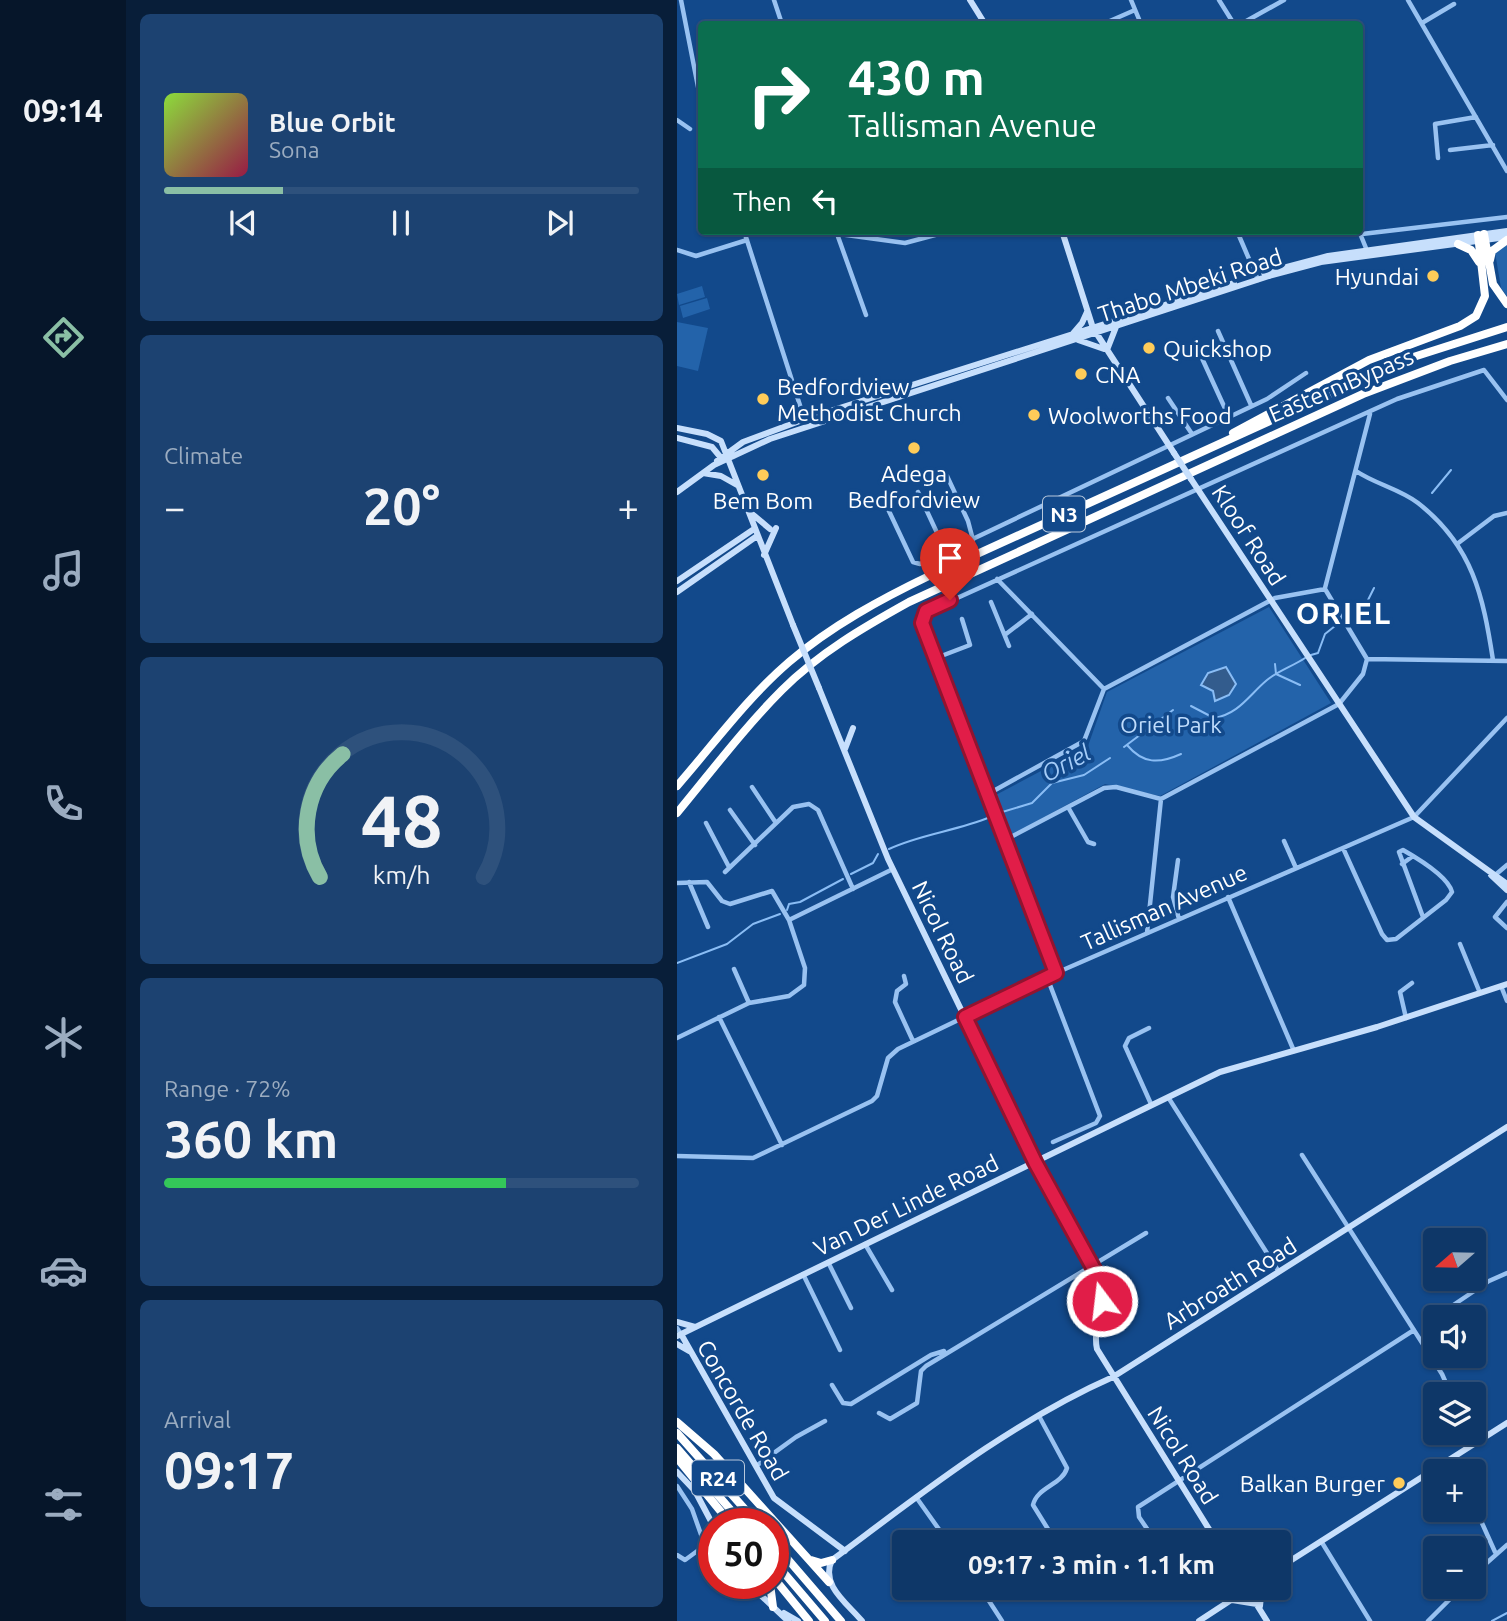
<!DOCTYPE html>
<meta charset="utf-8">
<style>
:root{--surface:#0e3768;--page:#1c4271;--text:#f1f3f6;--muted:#9bacc0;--line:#2e517c;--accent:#8abfa5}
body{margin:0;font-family:Ubuntu,sans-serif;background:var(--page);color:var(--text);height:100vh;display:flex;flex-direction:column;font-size:26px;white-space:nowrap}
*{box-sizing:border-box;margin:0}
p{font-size:23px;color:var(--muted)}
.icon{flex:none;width:38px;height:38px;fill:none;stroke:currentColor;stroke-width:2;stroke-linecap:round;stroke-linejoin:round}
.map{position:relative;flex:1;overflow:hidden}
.drawer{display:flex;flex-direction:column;gap:14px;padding:14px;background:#081e39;width:551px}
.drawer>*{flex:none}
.top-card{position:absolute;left:21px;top:21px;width:665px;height:214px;border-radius:7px;box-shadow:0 2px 5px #0004,0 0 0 2px var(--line);background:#0b6e4f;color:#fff;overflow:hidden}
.needle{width:46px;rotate:250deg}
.buttons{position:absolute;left:746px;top:1228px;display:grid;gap:14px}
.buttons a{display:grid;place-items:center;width:63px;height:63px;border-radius:7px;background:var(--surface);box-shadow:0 2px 5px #0004,0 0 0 2px var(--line);font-size:35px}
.speed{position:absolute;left:21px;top:1508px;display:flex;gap:14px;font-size:35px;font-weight:700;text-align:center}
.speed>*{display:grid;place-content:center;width:91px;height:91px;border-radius:50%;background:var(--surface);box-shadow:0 2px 5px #0004,0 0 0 2px var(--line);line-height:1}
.speed .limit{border:10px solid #d22;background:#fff;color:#111}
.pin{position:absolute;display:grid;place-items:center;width:60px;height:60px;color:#fff;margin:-72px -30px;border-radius:50% 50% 50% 0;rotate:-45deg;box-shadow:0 0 7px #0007}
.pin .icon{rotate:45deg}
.me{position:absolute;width:77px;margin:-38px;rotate:345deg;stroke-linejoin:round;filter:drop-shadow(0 0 5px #0008)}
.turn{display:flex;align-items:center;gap:24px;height:147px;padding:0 35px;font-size:32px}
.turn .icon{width:91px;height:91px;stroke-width:2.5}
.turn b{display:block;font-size:49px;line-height:60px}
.then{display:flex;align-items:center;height:66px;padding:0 35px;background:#0003;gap:14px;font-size:26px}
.big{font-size:52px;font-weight:700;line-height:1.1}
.drawer .widget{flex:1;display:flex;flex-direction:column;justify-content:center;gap:10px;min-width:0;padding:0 24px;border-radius:10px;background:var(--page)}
.drawer .dial{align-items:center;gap:0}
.dial svg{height:182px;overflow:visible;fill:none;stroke:var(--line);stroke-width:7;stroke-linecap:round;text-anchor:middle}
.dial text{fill:var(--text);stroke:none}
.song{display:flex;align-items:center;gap:21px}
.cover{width:84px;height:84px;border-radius:10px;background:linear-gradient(135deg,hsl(90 70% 55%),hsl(340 70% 35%))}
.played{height:7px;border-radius:4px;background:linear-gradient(90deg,var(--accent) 25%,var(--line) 25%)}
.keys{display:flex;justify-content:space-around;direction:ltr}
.heat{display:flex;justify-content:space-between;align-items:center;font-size:38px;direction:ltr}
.charge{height:10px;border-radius:5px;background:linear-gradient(90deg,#34c759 72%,var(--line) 0)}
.trip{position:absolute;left:215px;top:1530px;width:399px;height:70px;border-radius:7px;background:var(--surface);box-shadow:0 2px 5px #0004,0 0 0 2px var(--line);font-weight:700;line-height:70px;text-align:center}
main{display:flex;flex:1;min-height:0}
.tab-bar{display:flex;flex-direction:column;width:126px;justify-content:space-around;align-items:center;background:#06162a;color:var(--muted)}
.tab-bar .icon{width:49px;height:49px}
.tab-bar .active{color:var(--accent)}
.tab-bar b{font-size:32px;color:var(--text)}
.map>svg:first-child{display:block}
.green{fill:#2363aa}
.water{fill:#335c8d;stroke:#8abdf5;stroke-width:2}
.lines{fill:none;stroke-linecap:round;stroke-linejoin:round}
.stream{stroke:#8abdf5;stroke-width:2}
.street{stroke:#99c2f1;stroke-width:4.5}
.secondary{stroke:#c7dffc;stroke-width:6}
.highway{stroke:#fff;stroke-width:8}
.secondary-bridge{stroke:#c7dffc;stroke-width:6}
.route-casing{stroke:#92132f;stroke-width:18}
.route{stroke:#e11d48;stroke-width:12}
.poi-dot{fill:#ffcc59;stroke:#12498b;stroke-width:2.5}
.labels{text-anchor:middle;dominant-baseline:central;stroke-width:7;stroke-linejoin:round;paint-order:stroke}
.shield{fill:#12498b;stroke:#b8c8dc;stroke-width:2}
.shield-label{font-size:21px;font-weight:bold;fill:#fff}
.poi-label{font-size:23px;fill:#fff;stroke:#12498b;text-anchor:start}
.street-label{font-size:23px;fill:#fff;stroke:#12498b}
.park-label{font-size:23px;fill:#bfdcfc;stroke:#12498b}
.water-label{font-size:24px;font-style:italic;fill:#a4ccf8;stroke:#12498b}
.district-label{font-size:30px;font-weight:bold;letter-spacing:2px;fill:#fff;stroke:#12498b}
</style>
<main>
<nav class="tab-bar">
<b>09:14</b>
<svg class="icon active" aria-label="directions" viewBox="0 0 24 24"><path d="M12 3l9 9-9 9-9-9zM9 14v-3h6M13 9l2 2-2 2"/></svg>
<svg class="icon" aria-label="music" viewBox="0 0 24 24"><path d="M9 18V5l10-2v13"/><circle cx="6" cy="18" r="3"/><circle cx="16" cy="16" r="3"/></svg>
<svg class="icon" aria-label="phone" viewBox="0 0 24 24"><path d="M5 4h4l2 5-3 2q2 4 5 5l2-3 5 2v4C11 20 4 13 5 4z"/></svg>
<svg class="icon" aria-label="climate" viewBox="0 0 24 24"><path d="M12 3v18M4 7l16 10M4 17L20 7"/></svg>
<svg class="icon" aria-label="car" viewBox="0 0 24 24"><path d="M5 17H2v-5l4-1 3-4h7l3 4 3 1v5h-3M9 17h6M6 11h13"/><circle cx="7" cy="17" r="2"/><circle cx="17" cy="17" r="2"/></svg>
<svg class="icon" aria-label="filters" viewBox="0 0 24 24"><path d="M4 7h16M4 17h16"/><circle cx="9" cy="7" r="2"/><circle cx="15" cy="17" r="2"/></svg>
</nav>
<section class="drawer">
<div class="widget">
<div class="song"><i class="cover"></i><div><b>Blue Orbit</b><p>Sona</p></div></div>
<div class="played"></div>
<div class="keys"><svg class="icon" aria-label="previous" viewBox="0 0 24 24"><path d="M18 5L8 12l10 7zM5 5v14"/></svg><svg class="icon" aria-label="pause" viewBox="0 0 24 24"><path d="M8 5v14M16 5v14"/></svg><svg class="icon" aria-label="next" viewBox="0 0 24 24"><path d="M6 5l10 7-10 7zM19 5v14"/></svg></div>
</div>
<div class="widget"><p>Climate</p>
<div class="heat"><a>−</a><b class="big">20°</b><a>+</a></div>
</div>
<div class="widget dial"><svg viewBox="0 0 100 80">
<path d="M14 69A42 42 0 1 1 86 69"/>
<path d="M14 69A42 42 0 0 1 24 15" stroke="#8abfa5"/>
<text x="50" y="56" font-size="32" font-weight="700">48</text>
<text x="50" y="72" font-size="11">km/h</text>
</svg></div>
<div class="widget"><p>Range · 72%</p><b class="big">360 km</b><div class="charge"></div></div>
<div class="widget"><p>Arrival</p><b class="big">09:17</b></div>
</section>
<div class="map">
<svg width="830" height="1621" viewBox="0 0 830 1621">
<rect width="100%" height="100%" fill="#12498b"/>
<path class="green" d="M 830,244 L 830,296 L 824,288 L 818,252 Z
M 25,286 L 28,297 L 2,305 L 0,294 Z
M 30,298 L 33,309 L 6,318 L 3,306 Z
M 0,322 L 31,328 L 21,371 L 0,366 Z
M 592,607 L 654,703 L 483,796 L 428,784 L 329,838 L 315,797 L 411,746 L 430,692 Z"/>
<path class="water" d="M 549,667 L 559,684 L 552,695 L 538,701 L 536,691 L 524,685 L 531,673 Z"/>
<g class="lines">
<path class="stream" d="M 755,493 L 774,470
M 680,609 L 690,602 L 697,588
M 669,619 L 679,611
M 634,655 L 641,653 L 648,634 L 663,622
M 598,664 L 599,674 L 623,685
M 514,706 L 537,718 C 562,714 572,695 590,680 C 601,671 616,666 628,658
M 450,745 C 466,764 482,764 504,754
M 447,747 L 496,710
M 322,813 L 355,803 L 375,783 L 407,775 L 433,758
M 212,849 C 244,834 280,831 313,817
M 174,874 L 196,863 L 201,854
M 110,910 L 112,904 L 123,902 L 166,879
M 0,963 L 50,944 L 76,924 L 103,914
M 815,1621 L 830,1613"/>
<path class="street" d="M 4,0 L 24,102
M 97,0 L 105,24
M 454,0 L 464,24
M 542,0 L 557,24
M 731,0 L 830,171
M 745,23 L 777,4
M 290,24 L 306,22
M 426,24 L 458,10
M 564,24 L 607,0
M 0,120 L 13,129
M 773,150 L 816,145
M 761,158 L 758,124 L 799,117
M 67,231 L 128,421
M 159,231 L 189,315
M 560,231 L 581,280
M 682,231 L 691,253
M 162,234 L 228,243 L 273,231
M 685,234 L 830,217
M 0,250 L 19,256 L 70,240
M 541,331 L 574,405
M 518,343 L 551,415
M 491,398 L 515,434
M 679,471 C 698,484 723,489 741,503 C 796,546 806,596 816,660
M 270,476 L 291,521 L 296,540
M 241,492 L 269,552
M 211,509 L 236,562 L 243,564 L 590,399 L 629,373
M 780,544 L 817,516 L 830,513
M 320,579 L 427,689
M 648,588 L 693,414
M 314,602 L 332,646
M 329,634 L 355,614
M 259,658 L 293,645 L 285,619
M 690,659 L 830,661
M 75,787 L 99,823
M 311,794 L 407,741 L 427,689 L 598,598 L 648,589 L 690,659 L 686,674 L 662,704 L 484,799 L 439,787 L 427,788 L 328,840
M 391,807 L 411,842 L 417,844
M 53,810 L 78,845
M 29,823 L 52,867
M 607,841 L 619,868
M 666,848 L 705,934 L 710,940 L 719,939 L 769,900 L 775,892 C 771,876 740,858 726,850 L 722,852 L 746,917
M 501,860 L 496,897 L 502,919
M 725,864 L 736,856
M 48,872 L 116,807 L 132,804 L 141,810 L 176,889
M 817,876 L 830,865
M 12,882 L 31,927
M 0,883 L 30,882 L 45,901 L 53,904 L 95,891 L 112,920 L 128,968 L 127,985 L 112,996 L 72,1003 L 0,1038
M 551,897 L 617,1051
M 830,902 L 818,917 L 830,928
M 112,920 L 216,869
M 470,933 L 484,799
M 783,944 L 803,993
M 57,969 L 72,1003
M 379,973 L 245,623 L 247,613 L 720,399 L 807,370 L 830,400
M 227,976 L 229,984 L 220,991 L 218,1002 L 236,1041
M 370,977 L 423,1116 L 419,1123 L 376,1142
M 824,986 L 830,1001
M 42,1017 L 105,1145
M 729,1018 L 723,992 L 735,983
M 472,1028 L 452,1038 L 448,1046 L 474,1104
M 491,1097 L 602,1272
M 625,1155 L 765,1374 L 772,1390
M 0,1156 L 76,1158 L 195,1101 L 200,1096 L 211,1058 L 221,1049 L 379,973 L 737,817 L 830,718
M 188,1244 L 215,1290
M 151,1262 L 174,1308
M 126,1274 L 163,1350
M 766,1312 L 812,1281 L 830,1273
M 0,1328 L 4,1334
M 155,1385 L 166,1403 L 174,1404 L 254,1355 L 267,1351
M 202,1413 L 213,1419 L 240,1403 L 244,1371 L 249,1366 L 469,1233
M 362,1416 L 390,1468 C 385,1485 360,1487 356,1505 L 379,1542
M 776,1457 L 782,1472
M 79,1466 L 119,1437 L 148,1421
M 0,1486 L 15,1509 L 27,1543 L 23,1549 L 8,1560 L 0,1555
M 239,1497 L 271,1542
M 796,1503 L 818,1552
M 475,1536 L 462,1517 L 461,1507 L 737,1330
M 644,1541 L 693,1621
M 796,1575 L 830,1545
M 303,1587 L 325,1621
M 410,1587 L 413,1591
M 751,1621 L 785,1587"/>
<path class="secondary" d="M 293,0 L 308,24
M 385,231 L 416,328 L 497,453
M 587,273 L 651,256 L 830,231
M 393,337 L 405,323 L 410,312
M 401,340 L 427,349
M 430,350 L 439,327
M 0,428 L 30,434 L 44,441 L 116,625
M 0,438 L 35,447 L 45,459
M 40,461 L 66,442 L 128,419 L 557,283
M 26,473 L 44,476 L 60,485
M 514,479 L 737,817 L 830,884
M 0,492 L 37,465 L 93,439 L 592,276 L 644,262 L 830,237
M 74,513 L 93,529
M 87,555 L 99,528
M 0,581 L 77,529
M 0,592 L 80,536
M 142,688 L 211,859 L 358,1162 L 424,1282 C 430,1305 415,1326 420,1349 L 540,1542
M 168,749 L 176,728
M 814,875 L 830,890
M 0,1322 L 18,1327
M 4,1334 L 97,1498 L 168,1551
M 0,1336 L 543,1072 L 700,1027 L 830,984
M 0,1344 L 12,1351
M 0,1472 L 18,1491 L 37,1527
M 602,1568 L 830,1423
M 73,1585 L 111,1621
M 570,1589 L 590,1621
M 555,1598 L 561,1587
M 555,1600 L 580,1604
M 583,1606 L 585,1587
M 107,1613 L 121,1621
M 185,1621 C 170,1603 143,1585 155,1560 C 244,1494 334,1422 436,1377 L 830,1127
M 522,1621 L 574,1587"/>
<path class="highway" d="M 807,234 L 816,284 L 830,304
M 781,244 L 794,250 L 802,262
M 813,260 L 815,251 L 830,240
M 556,433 L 692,360 L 783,326 L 799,316 L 808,296 L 801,235
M 0,786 C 36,745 70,698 112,662 C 154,626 204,599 254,575 L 727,360 L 830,327
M 0,813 C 34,772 67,728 105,690 C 142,653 187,627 232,602 L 686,394 L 773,361 L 830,344
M 0,1422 L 37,1454 L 152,1582
M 0,1433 L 81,1524
M 0,1448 L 66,1524
M 0,1458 L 54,1524
M 96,1542 L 164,1621
M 96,1560 L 148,1621
M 134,1560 L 144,1563 L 155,1560
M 96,1577 L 132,1621
M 74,1584 L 84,1588 L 90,1584
M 93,1584 L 96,1607"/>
<path class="secondary-bridge" d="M 497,453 L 514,479
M 116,625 L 142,688"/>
</g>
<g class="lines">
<g class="route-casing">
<path id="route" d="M 273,600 L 249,611 L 245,623 L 379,973 L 288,1017 L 358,1162 L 424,1282 L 425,1301"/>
</g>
<use href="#route" class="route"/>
</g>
<g class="poi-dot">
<circle cx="756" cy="276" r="7"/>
<circle cx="472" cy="348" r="7"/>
<circle cx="404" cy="374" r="7"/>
<circle cx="86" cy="399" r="7"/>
<circle cx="357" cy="415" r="7"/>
<circle cx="237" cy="448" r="7"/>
<circle cx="86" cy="475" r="7"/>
<circle cx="722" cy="1483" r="7"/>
</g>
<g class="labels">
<g class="shield">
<rect x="366" y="496.5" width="42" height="35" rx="5"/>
<rect x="15" y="1460.5" width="52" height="35" rx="5"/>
</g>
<g class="shield-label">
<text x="387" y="514">N3</text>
<text x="41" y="1478">R24</text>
</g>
<g class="poi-label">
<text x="742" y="276" text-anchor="end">Hyundai</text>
<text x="486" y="348">Quickshop</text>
<text x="418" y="374">CNA</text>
<text x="100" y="386">Bedfordview<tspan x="100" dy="26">Methodist Church</tspan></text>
<text x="371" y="415">Woolworths Food</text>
<text x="237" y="473" text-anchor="middle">Adega<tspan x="237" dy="26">Bedfordview</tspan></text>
<text x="86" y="500" text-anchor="middle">Bem Bom</text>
<text x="708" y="1483" text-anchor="end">Balkan Burger</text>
</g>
<g class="street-label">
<text transform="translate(513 285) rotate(-18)">Thabo Mbeki Road</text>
<text transform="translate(664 385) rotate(-23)">Eastern Bypass</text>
<text transform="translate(572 535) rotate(57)">Kloof Road</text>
<text transform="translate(487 907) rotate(-24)">Tallisman Avenue</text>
<text transform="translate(266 932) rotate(64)">Nicol Road</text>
<text transform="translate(229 1205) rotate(-26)">Van Der Linde Road</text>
<text transform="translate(553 1283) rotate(-32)">Arbroath Road</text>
<text transform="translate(66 1410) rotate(60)">Concorde Road</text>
<text transform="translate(506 1455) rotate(58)">Nicol Road</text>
</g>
<g class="park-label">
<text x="494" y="724">Oriel Park</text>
</g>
<g class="water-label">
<text transform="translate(389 763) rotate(-28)">Oriel</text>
</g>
<g class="district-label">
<text x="667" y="613">ORIEL</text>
</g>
</g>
</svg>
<div class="buttons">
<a><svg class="needle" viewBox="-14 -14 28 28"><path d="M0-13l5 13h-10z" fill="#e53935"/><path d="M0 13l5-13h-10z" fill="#9bacc0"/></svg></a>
<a><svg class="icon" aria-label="sound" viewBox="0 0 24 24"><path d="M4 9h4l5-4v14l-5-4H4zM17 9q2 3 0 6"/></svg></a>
<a><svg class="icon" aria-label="layers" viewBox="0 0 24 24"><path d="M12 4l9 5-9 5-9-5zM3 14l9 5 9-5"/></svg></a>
<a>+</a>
<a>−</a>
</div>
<div class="speed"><div class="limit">50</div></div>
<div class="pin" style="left:273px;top:600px;background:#d93025"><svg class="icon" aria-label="arrive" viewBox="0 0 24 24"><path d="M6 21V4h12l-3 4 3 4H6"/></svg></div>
<svg class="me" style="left:425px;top:1301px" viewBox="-20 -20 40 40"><circle r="17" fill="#e11d48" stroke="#fff" stroke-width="3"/><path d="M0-11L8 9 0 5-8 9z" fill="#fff"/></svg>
<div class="trip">09:17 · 3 min · 1.1 km</div>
<div class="top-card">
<div class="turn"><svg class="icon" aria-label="right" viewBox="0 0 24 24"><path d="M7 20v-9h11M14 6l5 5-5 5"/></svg><div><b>430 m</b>Tallisman Avenue</div></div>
<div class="then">Then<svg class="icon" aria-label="left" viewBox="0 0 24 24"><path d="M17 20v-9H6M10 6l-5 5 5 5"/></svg></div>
</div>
</div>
</main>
